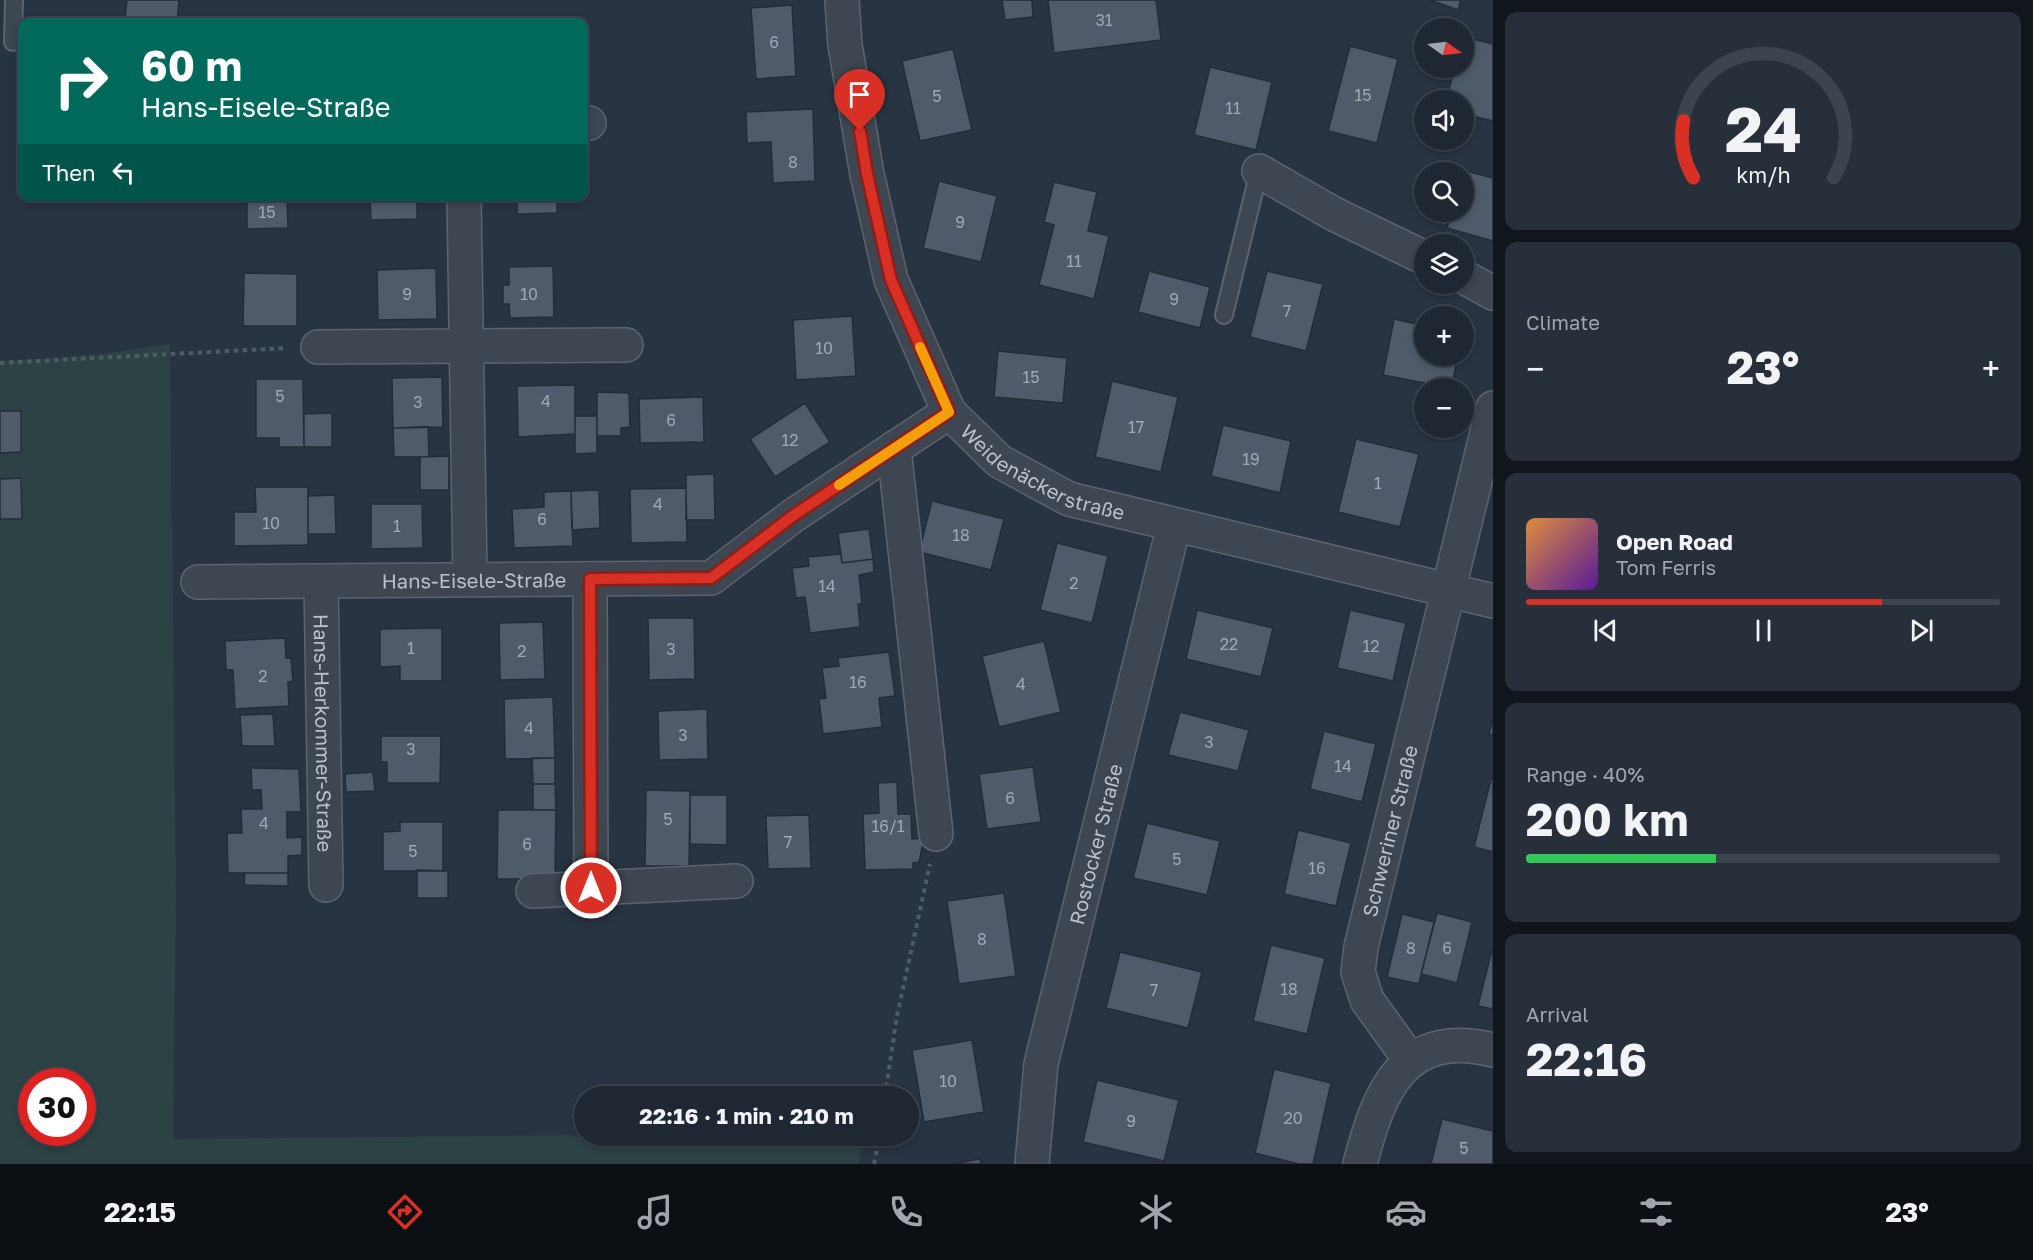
<!DOCTYPE html>
<meta charset="utf-8">
<style>
:root{--surface:#1f2732;--page:#272f3a;--text:#f1f3f6;--muted:#a1a5ac;--line:#3c444d;--accent:#d93025}
body{margin:0;font-family:"Golos Text",sans-serif;background:var(--page);color:var(--text);height:100vh;display:flex;flex-direction:column;font-size:22px;white-space:nowrap}
*{box-sizing:border-box;margin:0}
p{font-size:20px;color:var(--muted)}
.icon{flex:none;width:33px;height:33px;fill:none;stroke:currentColor;stroke-width:2;stroke-linecap:round;stroke-linejoin:round}
.map{position:relative;flex:1;overflow:hidden}
.side{display:flex;flex-direction:column;gap:12px;padding:12px;background:#11151c;width:540px}
.side>*{flex:none}
.banner{position:absolute;left:18px;top:18px;width:570px;height:183px;border-radius:12px;box-shadow:0 3px 9px #0003,0 0 0 2px var(--line);background:#00695c;color:#fff;overflow:hidden}
.needle{width:39px;rotate:104deg}
.controls{position:absolute;left:1414px;top:18px;display:grid;gap:12px}
.controls a{display:grid;place-items:center;width:60px;height:60px;border-radius:50%;background:var(--surface);box-shadow:0 3px 9px #0003,0 0 0 2px var(--line);font-size:30px}
.speed{position:absolute;left:18px;top:1068px;display:flex;gap:12px;font-size:30px;font-weight:700;text-align:center}
.speed>*{display:grid;place-content:center;width:78px;height:78px;border-radius:50%;background:var(--surface);box-shadow:0 3px 9px #0003,0 0 0 2px var(--line);line-height:1}
.speed .limit{border:9px solid #d22;background:#fff;color:#111}
.pin{position:absolute;display:grid;place-items:center;width:51px;height:51px;color:#fff;margin:-62px -26px;border-radius:50% 50% 50% 0;rotate:-45deg;box-shadow:0 0 6px #0007}
.pin .icon{rotate:45deg}
.me{position:absolute;width:66px;margin:-33px;rotate:0deg;stroke-linejoin:round;filter:drop-shadow(0 0 4px #0008)}
.turn{display:flex;align-items:center;gap:21px;height:126px;padding:0 24px;font-size:27px}
.turn .icon{width:78px;height:78px;stroke-width:2.5}
.turn b{display:block;font-size:42px;line-height:51px}
.then{display:flex;align-items:center;height:57px;padding:0 24px;background:#0003;gap:12px;font-size:22px}
.big{font-size:45px;font-weight:700;line-height:1.1}
.side .widget{flex:1;display:flex;flex-direction:column;justify-content:center;gap:9px;min-width:0;padding:0 21px;border-radius:12px;background:var(--page)}
.side .dial{align-items:center;gap:0}
.dial svg{height:156px;overflow:visible;fill:none;stroke:var(--line);stroke-width:7;stroke-linecap:round;text-anchor:middle}
.dial text{fill:var(--text);stroke:none}
.song{display:flex;align-items:center;gap:18px}
.cover{width:72px;height:72px;border-radius:9px;background:linear-gradient(135deg,hsl(30 70% 55%),hsl(270 70% 35%))}
.played{height:6px;border-radius:3px;background:linear-gradient(90deg,var(--accent) 75%,var(--line) 75%)}
.keys{display:flex;justify-content:space-around;direction:ltr}
.heat{display:flex;justify-content:space-between;align-items:center;font-size:33px;direction:ltr}
.charge{height:9px;border-radius:4px;background:linear-gradient(90deg,#34c759 40%,var(--line) 0)}
.trip{position:absolute;left:574px;top:1086px;width:345px;height:60px;border-radius:30px;background:var(--surface);box-shadow:0 3px 9px #0003,0 0 0 2px var(--line);font-weight:700;line-height:60px;text-align:center}
.tab-bar{display:flex;height:96px;justify-content:space-around;align-items:center;background:#0c1014;color:var(--muted)}
.tab-bar .icon{width:42px;height:42px}
.tab-bar .current{color:var(--accent)}
.tab-bar b{font-size:27px;color:var(--text)}
main{display:flex;flex:1;min-height:0}
.map>svg:first-child{display:block}
.green{fill:#2c4244;fill-rule:evenodd}
.building{fill:#4f5b6a;stroke:#232d39;stroke-width:1.5}
.lines{fill:none;stroke-linecap:round;stroke-linejoin:round}
.lane-casing{stroke:#5b646f;stroke-width:20}
.street-casing{stroke:#5b646f;stroke-width:36}
.path{stroke:#4b5f61;stroke-width:4;stroke-dasharray:4.5 4.5;stroke-linecap:butt}
.lane{stroke:#3d4651;stroke-width:16}
.street{stroke:#3d4651;stroke-width:33}
.route-casing{stroke:#8d1f18;stroke-width:15}
.route{stroke:#d93025;stroke-width:10}
.slow{stroke:#f59e0b;stroke-width:10}
.labels{text-anchor:middle;dominant-baseline:central;stroke-width:5;stroke-linejoin:round;paint-order:stroke}
.number-label{font-size:16px;fill:#9fa8b3}
.street-label{font-size:20px;fill:#bac1cb;stroke:#212b37}
</style>
<main>
<div class="map">
<svg width="1493" height="1164" viewBox="0 0 1493 1164">
<rect width="100%" height="100%" fill="#293442"/>
<path class="green" d="M 170,344 L 176,899 L 173,1139 L 585,1135 L 864,1136 L 859,1164 L 0,1164 L 0,362 L 101,354 ZM 32,1082 L 82,1082 L 82,1132 L 32,1132 Z"/>
<path class="building" d="M 127,0 L 179,0 L 177,22 L 125,18 Z
M 1002,0 L 1032,0 L 1033,17 L 1005,20 Z
M 1048,0 L 1156,0 L 1161,40 L 1054,53 Z
M 1430,0 L 1461,0 L 1458,10 Z
M 792,5 L 796,76 L 756,79 L 751,8 Z
M 1464,37 L 1493,44 L 1493,121 L 1464,114 L 1464,100 L 1446,100 L 1455,68 L 1464,68 Z
M 1350,46 L 1398,59 L 1377,143 L 1328,131 Z
M 953,49 L 972,130 L 920,141 L 902,61 Z
M 1210,67 L 1272,82 L 1256,150 L 1194,135 Z
M 813,109 L 815,181 L 773,183 L 771,142 L 747,143 L 746,112 Z
M 1463,170 L 1493,178 L 1493,241 L 1447,228 L 1452,212 L 1464,212 Z
M 939,181 L 997,196 L 981,262 L 923,248 Z
M 1054,182 L 1097,192 L 1088,231 L 1109,236 L 1094,299 L 1039,285 L 1054,225 L 1044,222 Z
M 247,196 L 287,196 L 288,228 L 247,229 Z
M 370,196 L 417,196 L 417,219 L 371,220 Z
M 511,196 L 557,196 L 557,213 L 517,214 L 517,203 L 511,203 Z
M 553,266 L 554,317 L 510,318 L 509,304 L 503,304 L 503,285 L 509,285 L 509,267 Z
M 436,268 L 437,319 L 378,320 L 377,270 Z
M 1149,271 L 1210,287 L 1200,328 L 1138,312 Z
M 1267,271 L 1323,284 L 1306,351 L 1250,337 Z
M 244,273 L 297,274 L 297,326 L 243,326 Z
M 852,316 L 856,376 L 796,380 L 793,320 Z
M 1394,319 L 1425,326 L 1425,356 L 1458,356 L 1451,388 L 1383,375 Z
M 998,351 L 1067,358 L 1063,403 L 994,397 Z
M 442,377 L 443,427 L 393,428 L 392,378 Z
M 256,379 L 303,379 L 304,447 L 279,447 L 279,438 L 256,438 Z
M 1112,381 L 1178,397 L 1161,472 L 1095,457 Z
M 575,385 L 575,434 L 518,437 L 517,386 Z
M 597,392 L 629,393 L 630,427 L 621,428 L 621,436 L 597,436 Z
M 703,397 L 704,442 L 640,443 L 639,399 Z
M 805,403 L 830,442 L 775,477 L 750,439 Z
M 0,411 L 21,411 L 21,452 L 0,453 Z
M 332,413 L 332,447 L 304,447 L 304,414 Z
M 575,416 L 597,416 L 597,453 L 575,454 Z
M 1223,425 L 1291,441 L 1280,493 L 1211,476 Z
M 428,427 L 429,457 L 394,457 L 393,428 Z
M 1356,439 L 1419,454 L 1400,527 L 1338,512 Z
M 449,456 L 449,490 L 420,490 L 420,457 Z
M 714,474 L 715,520 L 686,520 L 686,475 Z
M 21,478 L 22,519 L 0,519 L 0,479 Z
M 255,487 L 308,487 L 308,545 L 234,546 L 234,512 L 256,512 Z
M 686,488 L 687,542 L 631,543 L 630,489 Z
M 599,490 L 600,528 L 572,530 L 571,491 Z
M 571,491 L 573,546 L 514,548 L 512,509 L 544,507 L 544,492 Z
M 335,495 L 336,534 L 308,534 L 308,496 Z
M 932,501 L 1004,519 L 991,570 L 919,552 Z
M 371,504 L 422,504 L 423,548 L 371,549 Z
M 869,529 L 873,559 L 842,563 L 838,533 Z
M 1057,543 L 1108,556 L 1092,623 L 1040,610 Z
M 841,554 L 842,563 L 873,559 L 874,572 L 859,575 L 862,604 L 858,604 L 860,627 L 810,633 L 805,597 L 796,598 L 792,568 L 809,566 L 808,557 Z
M 1197,610 L 1273,628 L 1261,677 L 1186,659 Z
M 1350,610 L 1406,623 L 1393,681 L 1337,668 Z
M 648,618 L 694,618 L 695,679 L 649,680 Z
M 543,622 L 545,679 L 500,680 L 499,623 Z
M 442,628 L 442,681 L 400,681 L 400,666 L 380,667 L 380,629 Z
M 285,638 L 286,658 L 291,658 L 293,681 L 288,682 L 289,706 L 235,709 L 233,670 L 226,670 L 225,641 Z
M 1044,641 L 1061,712 L 999,727 L 982,656 Z
M 889,652 L 895,696 L 879,698 L 882,727 L 823,734 L 819,699 L 826,698 L 822,668 L 839,666 L 838,658 Z
M 553,697 L 555,758 L 505,759 L 504,699 Z
M 707,709 L 708,759 L 659,760 L 658,711 Z
M 1180,712 L 1249,730 L 1238,771 L 1168,755 Z
M 273,714 L 275,746 L 242,746 L 240,715 Z
M 1493,718 L 1493,735 L 1489,734 Z
M 1324,731 L 1376,744 L 1362,802 L 1310,789 Z
M 381,736 L 441,736 L 440,783 L 387,783 L 387,762 L 381,762 Z
M 532,758 L 555,758 L 555,784 L 533,784 Z
M 1033,767 L 1041,822 L 987,829 L 979,774 Z
M 251,768 L 299,769 L 301,812 L 287,812 L 287,838 L 302,837 L 302,855 L 288,856 L 288,873 L 228,873 L 227,833 L 242,833 L 241,809 L 262,809 L 261,790 L 252,790 Z
M 373,772 L 375,791 L 346,792 L 345,774 Z
M 1491,779 L 1493,779 L 1493,852 L 1474,847 Z
M 897,782 L 898,814 L 911,814 L 912,839 L 924,838 L 919,862 L 913,863 L 913,869 L 865,870 L 863,814 L 879,813 L 878,783 Z
M 533,784 L 555,784 L 556,810 L 533,810 Z
M 646,790 L 690,791 L 689,866 L 645,866 Z
M 690,795 L 727,795 L 727,845 L 690,844 Z
M 498,810 L 556,810 L 555,879 L 497,879 Z
M 809,815 L 811,868 L 768,869 L 766,816 Z
M 400,822 L 443,822 L 443,871 L 383,871 L 383,832 L 400,831 Z
M 1147,823 L 1220,841 L 1207,895 L 1133,878 Z
M 1298,830 L 1351,843 L 1336,906 L 1284,894 Z
M 417,870 L 448,871 L 448,898 L 417,898 Z
M 245,873 L 288,873 L 288,886 L 244,885 Z
M 1004,893 L 1016,976 L 959,984 L 947,901 Z
M 1437,913 L 1472,922 L 1457,983 L 1421,974 Z
M 1402,914 L 1434,922 L 1419,984 L 1387,977 Z
M 1271,945 L 1325,958 L 1307,1034 L 1253,1021 Z
M 1493,946 L 1493,1009 L 1478,1006 Z
M 1120,952 L 1202,972 L 1188,1028 L 1106,1008 Z
M 972,1040 L 984,1112 L 924,1122 L 912,1050 Z
M 1274,1069 L 1331,1083 L 1313,1164 L 1299,1164 L 1255,1153 Z
M 1097,1080 L 1179,1100 L 1164,1161 L 1083,1142 Z
M 1442,1119 L 1493,1131 L 1493,1164 L 1431,1164 Z
M 980,1159 L 981,1164 L 953,1164 Z"/>
<g class="lines">
<g class="lane-casing">
<path id="lane" d="M 13,42 L 14,0
M 1224,315 L 1259,171"/>
</g>
<g class="street-casing">
<g id="street">
<path id="s1" d="M 842,0 L 845,45 L 867,174 L 891,280 L 949,412 L 999,461 L 1069,499 L 1493,601"/>
<path d="M 584,123 L 589,123"/>
<path d="M 1259,171 L 1334,214 L 1425,258"/>
<path d="M 464,196 L 470,579"/>
<path d="M 1464,277 L 1493,293"/>
<path d="M 318,347 L 626,345"/>
<path d="M 894,448 L 936,834"/>
<path d="M 590,579 L 591,889"/>
<path id="s2" d="M 321,581 L 326,885"/>
<path id="s3" d="M 198,582 L 711,578 L 794,515 L 949,412"/>
<path d="M 533,891 L 736,881"/>
<path id="s4" d="M 1410,1060 L 1367,1000 L 1358,972 L 1361,947 L 1493,408"/>
<path id="s5" d="M 1032,1164 L 1041,1064 L 1174,525"/>
<path d="M 1360,1164 C 1379,1091 1403,1028 1493,1050"/>
</g>
</g>
<path class="path" d="M 0,363 L 287,348
M 885,1096 L 897,1016 L 930,864
M 874,1164 L 880,1136"/>
<use href="#lane" class="lane"/>
<use href="#street" class="street"/>
</g>
<g class="lines">
<g class="route-casing">
<path id="route" d="M 591,888 L 590,579 L 711,578 L 794,515 L 949,412 L 891,280 L 867,174 L 860,131"/>
</g>
<use href="#route" class="route"/>
<path class="slow" d="M 839,485 L 949,412 L 920,347"/>
</g>
<g class="labels">
<g class="number-label">
<text x="1104" y="20">31</text>
<text x="774" y="42">6</text>
<text x="1363" y="95">15</text>
<text x="937" y="96">5</text>
<text x="1233" y="108">11</text>
<text x="793" y="162">8</text>
<text x="267" y="212">15</text>
<text x="960" y="222">9</text>
<text x="1074" y="261">11</text>
<text x="407" y="294">9</text>
<text x="529" y="294">10</text>
<text x="1174" y="299">9</text>
<text x="1287" y="311">7</text>
<text x="824" y="348">10</text>
<text x="1031" y="377">15</text>
<text x="280" y="396">5</text>
<text x="546" y="401">4</text>
<text x="418" y="402">3</text>
<text x="671" y="420">6</text>
<text x="1136" y="427">17</text>
<text x="790" y="440">12</text>
<text x="1251" y="459">19</text>
<text x="1378" y="483">1</text>
<text x="658" y="504">4</text>
<text x="542" y="519">6</text>
<text x="271" y="523">10</text>
<text x="397" y="526">1</text>
<text x="961" y="535">18</text>
<text x="1074" y="583">2</text>
<text x="827" y="586">14</text>
<text x="1229" y="644">22</text>
<text x="1371" y="646">12</text>
<text x="411" y="648">1</text>
<text x="671" y="649">3</text>
<text x="522" y="651">2</text>
<text x="263" y="676">2</text>
<text x="858" y="682">16</text>
<text x="1021" y="684">4</text>
<text x="529" y="728">4</text>
<text x="683" y="735">3</text>
<text x="1209" y="742">3</text>
<text x="411" y="749">3</text>
<text x="1343" y="766">14</text>
<text x="1010" y="798">6</text>
<text x="668" y="819">5</text>
<text x="264" y="823">4</text>
<text x="888" y="826">16/1</text>
<text x="788" y="842">7</text>
<text x="527" y="844">6</text>
<text x="413" y="851">5</text>
<text x="1177" y="859">5</text>
<text x="1317" y="868">16</text>
<text x="982" y="939">8</text>
<text x="1411" y="948">8</text>
<text x="1447" y="948">6</text>
<text x="1289" y="989">18</text>
<text x="1154" y="990">7</text>
<text x="948" y="1081">10</text>
<text x="1293" y="1118">20</text>
<text x="1131" y="1121">9</text>
<text x="1464" y="1148">5</text>
</g>
<g class="street-label">
<text stroke="none"><textPath href="#s1" startOffset="543">Weidenäckerstraße</textPath></text>
<text stroke="none"><textPath href="#s3" startOffset="276">Hans-Eisele-Straße</textPath></text>
<text stroke="none"><textPath href="#s2" startOffset="152">Hans-Herkommer-Straße</textPath></text>
<text stroke="none"><textPath href="#s4" startOffset="248">Schweriner Straße</textPath></text>
<text stroke="none"><textPath href="#s5" startOffset="327">Rostocker Straße</textPath></text>
</g>
</g>
</svg>
<div class="controls">
<a><svg class="needle" viewBox="-14 -14 28 28"><path d="M0-13l5 13h-10z" fill="#e53935"/><path d="M0 13l5-13h-10z" fill="#a1a5ac"/></svg></a>
<a><svg class="icon" aria-label="sound" viewBox="0 0 24 24"><path d="M4 9h4l5-4v14l-5-4H4zM17 9q2 3 0 6"/></svg></a>
<a><svg class="icon" aria-label="search" viewBox="0 0 24 24"><circle cx="10" cy="10" r="6"/><path d="M15 15l6 6"/></svg></a>
<a><svg class="icon" aria-label="layers" viewBox="0 0 24 24"><path d="M12 4l9 5-9 5-9-5zM3 14l9 5 9-5"/></svg></a>
<a>+</a>
<a>−</a>
</div>
<div class="speed"><div class="limit">30</div></div>
<div class="pin" style="left:860px;top:131px;background:#d93025"><svg class="icon" aria-label="arrive" viewBox="0 0 24 24"><path d="M6 21V4h12l-3 4 3 4H6"/></svg></div>
<svg class="me" style="left:591px;top:888px" viewBox="-20 -20 40 40"><circle r="17" fill="#d93025" stroke="#fff" stroke-width="3"/><path d="M0-11L8 9 0 5-8 9z" fill="#fff"/></svg>
<div class="trip">22:16 · 1 min · 210 m</div>
<div class="banner">
<div class="turn"><svg class="icon" aria-label="right" viewBox="0 0 24 24"><path d="M7 20v-9h11M14 6l5 5-5 5"/></svg><div><b>60 m</b>Hans-Eisele-Straße</div></div>
<div class="then">Then<svg class="icon" aria-label="left" viewBox="0 0 24 24"><path d="M17 20v-9H6M10 6l-5 5 5 5"/></svg></div>
</div>
</div>
<section class="side">
<div class="widget dial"><svg viewBox="0 0 100 80">
<path d="M14 69A42 42 0 1 1 86 69"/>
<path d="M14 69A42 42 0 0 1 9 40" stroke="#d93025"/>
<text x="50" y="56" font-size="32" font-weight="700">24</text>
<text x="50" y="72" font-size="11">km/h</text>
</svg></div>
<div class="widget"><p>Climate</p>
<div class="heat"><a>−</a><b class="big">23°</b><a>+</a></div>
</div>
<div class="widget">
<div class="song"><i class="cover"></i><div><b>Open Road</b><p>Tom Ferris</p></div></div>
<div class="played"></div>
<div class="keys"><svg class="icon" aria-label="previous" viewBox="0 0 24 24"><path d="M18 5L8 12l10 7zM5 5v14"/></svg><svg class="icon" aria-label="pause" viewBox="0 0 24 24"><path d="M8 5v14M16 5v14"/></svg><svg class="icon" aria-label="next" viewBox="0 0 24 24"><path d="M6 5l10 7-10 7zM19 5v14"/></svg></div>
</div>
<div class="widget"><p>Range · 40%</p><b class="big">200 km</b><div class="charge"></div></div>
<div class="widget"><p>Arrival</p><b class="big">22:16</b></div>
</section>
</main>
<nav class="tab-bar">
<b>22:15</b>
<svg class="icon current" aria-label="directions" viewBox="0 0 24 24"><path d="M12 3l9 9-9 9-9-9zM9 14v-3h6M13 9l2 2-2 2"/></svg>
<svg class="icon" aria-label="music" viewBox="0 0 24 24"><path d="M9 18V5l10-2v13"/><circle cx="6" cy="18" r="3"/><circle cx="16" cy="16" r="3"/></svg>
<svg class="icon" aria-label="phone" viewBox="0 0 24 24"><path d="M5 4h4l2 5-3 2q2 4 5 5l2-3 5 2v4C11 20 4 13 5 4z"/></svg>
<svg class="icon" aria-label="climate" viewBox="0 0 24 24"><path d="M12 3v18M4 7l16 10M4 17L20 7"/></svg>
<svg class="icon" aria-label="car" viewBox="0 0 24 24"><path d="M5 17H2v-5l4-1 3-4h7l3 4 3 1v5h-3M9 17h6M6 11h13"/><circle cx="7" cy="17" r="2"/><circle cx="17" cy="17" r="2"/></svg>
<svg class="icon" aria-label="filters" viewBox="0 0 24 24"><path d="M4 7h16M4 17h16"/><circle cx="9" cy="7" r="2"/><circle cx="15" cy="17" r="2"/></svg>
<b>23°</b>
</nav>
